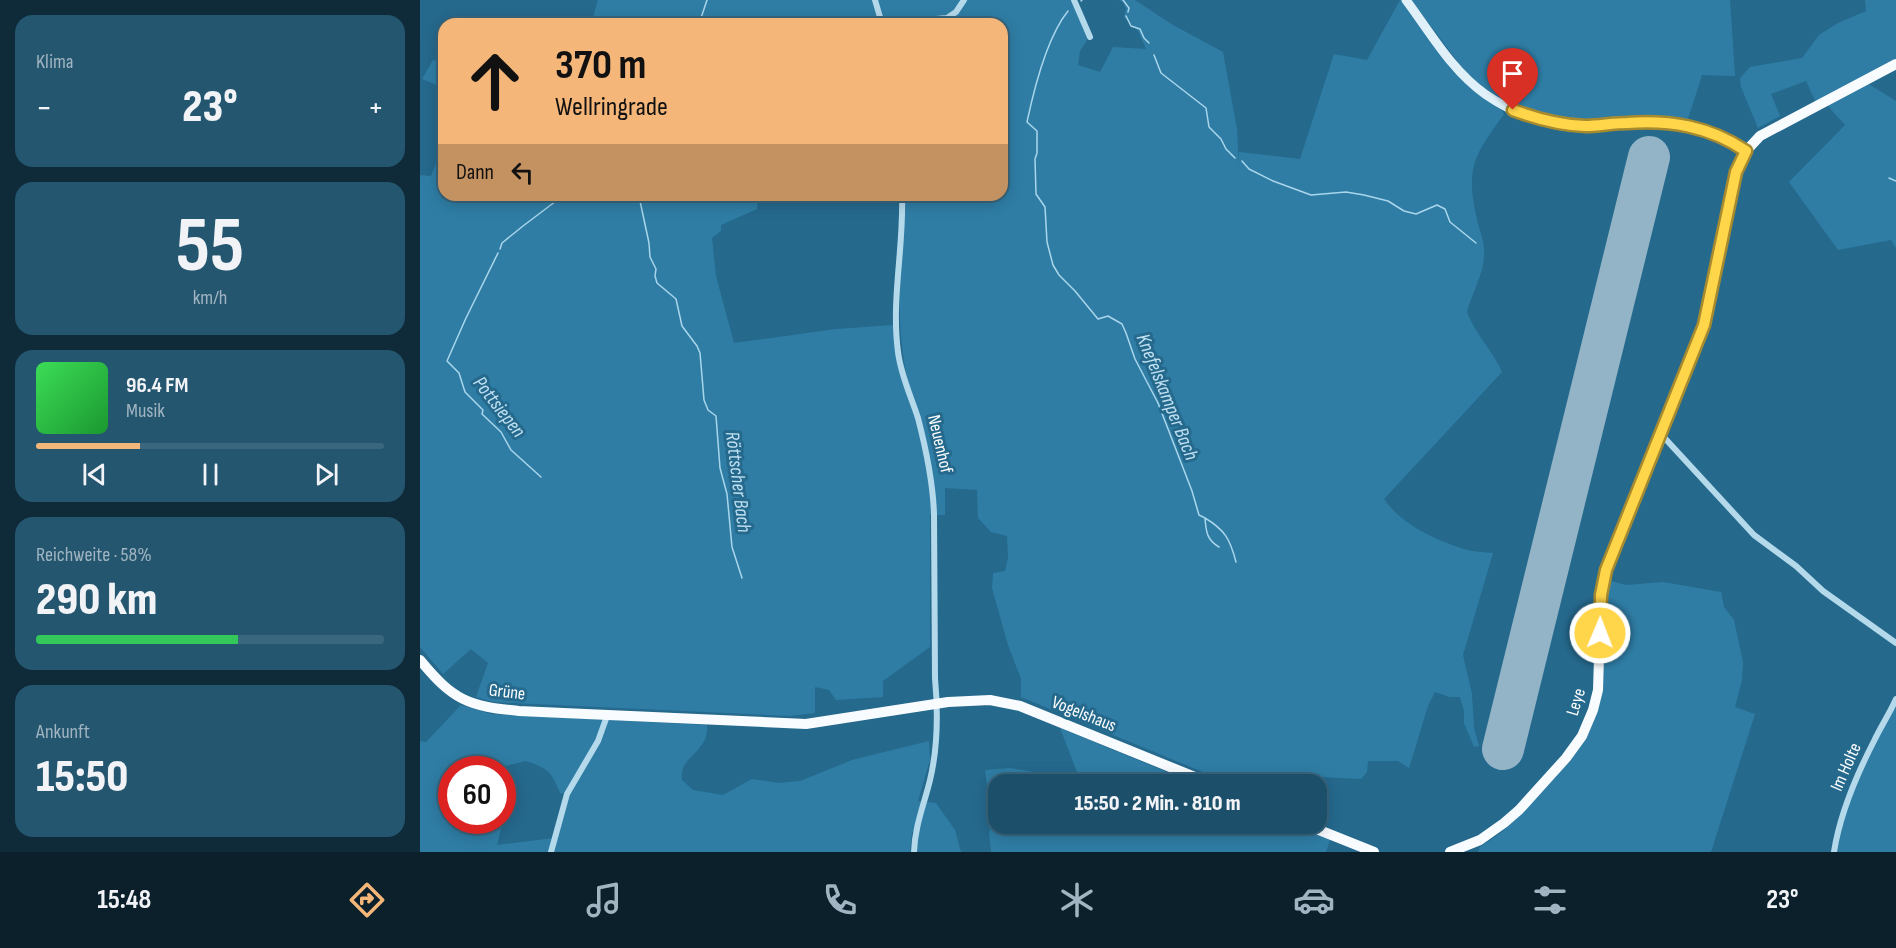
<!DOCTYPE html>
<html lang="de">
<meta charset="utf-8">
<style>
:root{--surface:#1c4f6a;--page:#255670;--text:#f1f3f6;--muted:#a0b5c1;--line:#3a667e;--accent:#f5b679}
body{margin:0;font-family:"Sofia Sans Condensed",sans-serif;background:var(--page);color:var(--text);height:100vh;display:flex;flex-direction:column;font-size:22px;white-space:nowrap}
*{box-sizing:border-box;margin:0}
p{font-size:20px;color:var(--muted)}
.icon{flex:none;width:33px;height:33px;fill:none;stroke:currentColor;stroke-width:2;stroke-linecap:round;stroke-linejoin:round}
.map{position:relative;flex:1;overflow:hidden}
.sheet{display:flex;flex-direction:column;gap:15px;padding:15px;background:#0f2b3a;width:420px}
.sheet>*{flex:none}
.guide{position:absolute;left:18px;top:18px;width:570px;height:183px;border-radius:18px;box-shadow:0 3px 15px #0003,0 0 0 2px var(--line);background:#f5b679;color:#111;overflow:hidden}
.speed{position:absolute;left:18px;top:756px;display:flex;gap:12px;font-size:30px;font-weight:700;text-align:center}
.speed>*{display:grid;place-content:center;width:78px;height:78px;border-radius:50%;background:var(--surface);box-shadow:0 3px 15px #0003,0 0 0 2px var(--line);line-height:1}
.speed .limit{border:9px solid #d22;background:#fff;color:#111}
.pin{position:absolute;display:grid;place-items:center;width:51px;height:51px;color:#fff;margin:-62px -26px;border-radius:50% 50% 50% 0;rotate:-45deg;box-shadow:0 0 6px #0007}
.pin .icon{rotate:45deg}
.me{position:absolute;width:66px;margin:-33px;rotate:1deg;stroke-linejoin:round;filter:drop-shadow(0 0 4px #0008)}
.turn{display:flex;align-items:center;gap:21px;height:126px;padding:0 18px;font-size:27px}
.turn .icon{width:78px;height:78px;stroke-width:2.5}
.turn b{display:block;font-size:42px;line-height:51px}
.then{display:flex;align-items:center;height:57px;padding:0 18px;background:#0003;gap:12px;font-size:22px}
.big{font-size:45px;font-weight:800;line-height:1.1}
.sheet .card{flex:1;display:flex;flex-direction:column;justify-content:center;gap:9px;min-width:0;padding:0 21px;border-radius:18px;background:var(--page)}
.sheet .dial{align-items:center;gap:0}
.dial b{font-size:78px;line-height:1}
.song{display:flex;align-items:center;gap:18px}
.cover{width:72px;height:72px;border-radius:9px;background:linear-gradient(135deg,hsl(130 70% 55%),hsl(130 70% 35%))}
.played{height:6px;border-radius:3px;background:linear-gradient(90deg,var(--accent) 30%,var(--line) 30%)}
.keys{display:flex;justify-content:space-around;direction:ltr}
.heat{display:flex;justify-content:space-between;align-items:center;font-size:33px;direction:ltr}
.charge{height:9px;border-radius:4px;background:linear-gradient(90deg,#34c759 58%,var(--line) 0)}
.trip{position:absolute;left:568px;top:774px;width:339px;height:60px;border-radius:18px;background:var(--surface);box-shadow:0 3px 15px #0003,0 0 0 2px var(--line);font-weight:800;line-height:60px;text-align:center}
.tabs{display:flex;height:96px;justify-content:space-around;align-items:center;background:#0b202a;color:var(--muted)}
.tabs .icon{width:42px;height:42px}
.tabs .active{color:var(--accent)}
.tabs b{font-size:27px;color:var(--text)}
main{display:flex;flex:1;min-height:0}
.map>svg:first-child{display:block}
.green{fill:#2f7da5;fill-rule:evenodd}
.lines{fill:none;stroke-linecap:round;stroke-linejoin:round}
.stream{stroke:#a9d6eb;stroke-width:1.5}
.runway{stroke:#92b4c6;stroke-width:42}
.street{stroke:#b4d9eb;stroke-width:6}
.secondary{stroke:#dff0f9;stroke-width:9}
.primary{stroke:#f9fcff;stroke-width:10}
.route-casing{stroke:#a68a30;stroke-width:15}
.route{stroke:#ffd54a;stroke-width:10}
.labels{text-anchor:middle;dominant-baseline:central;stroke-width:6;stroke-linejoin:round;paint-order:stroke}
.street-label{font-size:18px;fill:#fff;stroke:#25698d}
.water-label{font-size:20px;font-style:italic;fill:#c0e1f2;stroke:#25698d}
</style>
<main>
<section class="sheet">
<div class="card"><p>Klima</p>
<div class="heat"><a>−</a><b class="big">23°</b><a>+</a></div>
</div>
<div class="card dial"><b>55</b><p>km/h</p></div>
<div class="card">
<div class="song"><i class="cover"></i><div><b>96.4 FM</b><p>Musik</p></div></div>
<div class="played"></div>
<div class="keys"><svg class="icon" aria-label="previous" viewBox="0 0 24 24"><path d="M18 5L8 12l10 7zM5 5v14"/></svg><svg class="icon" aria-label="pause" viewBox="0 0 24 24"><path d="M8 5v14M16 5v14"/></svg><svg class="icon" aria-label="next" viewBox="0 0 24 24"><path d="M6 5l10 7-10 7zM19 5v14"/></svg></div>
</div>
<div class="card"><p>Reichweite · 58%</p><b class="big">290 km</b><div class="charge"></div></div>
<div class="card"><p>Ankunft</p><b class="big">15:50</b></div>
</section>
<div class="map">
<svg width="1476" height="852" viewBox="0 0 1476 852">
<rect width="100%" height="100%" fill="#25698d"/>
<path class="green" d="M 178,0 L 453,0 L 461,24 L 171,24 Z
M 456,0 L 543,0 L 531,15 L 462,23 Z
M 545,0 L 653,0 L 669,37 L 660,51 L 658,65 L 680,72 L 693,47 L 726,49 L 718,31 L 704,17 L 706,9 L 703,2 L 698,0 L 715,0 L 753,25 L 803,52 L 817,129 L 819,168 L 819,152 L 880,159 L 914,54 L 947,60 L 980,0 L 983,0 L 1033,67 L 1080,107 L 1084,114 C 1057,152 1045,165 1056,215 C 1058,227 1064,239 1064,251 C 1065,273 1052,292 1047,312 C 1055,334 1073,351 1082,372 L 964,499 C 981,524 1015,540 1044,549 C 1053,552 1064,552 1073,553 L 1043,655 L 1052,694 L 1054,728 L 1059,746 L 1054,747 L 1044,723 L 1044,711 L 1040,697 L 1030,697 L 1015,692 L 1008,706 L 989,768 L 978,761 L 948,761 L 947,772 L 941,779 L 901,777 L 891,784 L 812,784 L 601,697 L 601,679 L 588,645 L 572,588 L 573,573 L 585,571 L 588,558 L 587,536 L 571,532 L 558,518 L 557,490 L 525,488 L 525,515 L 510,515 L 510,647 L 463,681 L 463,697 L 416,700 L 409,690 L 395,687 L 395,713 L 370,716 L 73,702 L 56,697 L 68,663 L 51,649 L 23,674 L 0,647 L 0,175 L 11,176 L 24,143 L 24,195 L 338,195 L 337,209 L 301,225 L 301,231 L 292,238 L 296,276 L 314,343 L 416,329 L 473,325 L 475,340 L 488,382 C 474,320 481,258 484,195 L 582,195 L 582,24 L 476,24 L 527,19 Z
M 991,0 L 1310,0 L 1315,76 L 1282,75 L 1268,119 L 1232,118 L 1168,121 L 1144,120 L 1120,116 L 1085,103 L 1047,74 Z
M 1445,0 L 1476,0 L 1476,63 L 1396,103 L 1386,81 L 1351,94 L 1360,116 L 1338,128 L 1321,87 L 1320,78 L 1330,67 L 1382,58 L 1399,35 L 1418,23 L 1446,11 Z
M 13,60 L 24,62 L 24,88 L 2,79 Z
M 1447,83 L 1476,101 L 1476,248 L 1471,240 L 1418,250 L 1369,182 L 1425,125 L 1406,104 Z
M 1187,580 L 1206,585 L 1243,582 L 1301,592 L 1304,607 L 1314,620 L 1323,662 L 1322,680 L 1315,707 L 1335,714 L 1291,852 L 1058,852 L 1060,847 L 1078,835 L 1092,823 L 1135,778 L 1155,754 L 1163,742 L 1183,689 Z
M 1476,701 L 1476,852 L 1414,852 L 1427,802 Z
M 41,705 L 71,714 L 287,725 C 290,752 258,756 262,780 L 273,790 L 303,795 L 332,779 L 359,783 L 380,781 L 432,760 L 509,741 L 510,760 L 498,801 L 516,803 L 535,830 L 541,852 L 497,852 L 498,833 L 492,832 L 490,852 L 0,852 L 0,741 L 6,742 ZM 106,761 C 129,769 131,771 140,793 L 149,794 L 134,838 L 77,845 L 87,807 L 83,800 L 82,820 L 32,820 L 32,770 L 80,769 L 81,767 Z
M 640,728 L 776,784 L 579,784 L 579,824 L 871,824 L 911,837 L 906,852 L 571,852 L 569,832 L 578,813 L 568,792 L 565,770 L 590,768 L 614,772 L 657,772 Z"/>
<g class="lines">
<path class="stream" d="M 703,0 L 709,8 L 708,12
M 661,1 L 662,0
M 648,11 C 627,37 614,89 607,122 L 617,131 L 617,153 L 615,159 L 616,194 L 625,207 L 627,242 L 633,265 L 639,275 L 655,291 L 678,319 L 688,316 L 702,324 L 706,333 L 715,359 L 738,403 L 772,491 L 779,515 L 785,518 C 786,532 787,540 799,547
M 706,16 L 711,26 L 720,29 L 724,38 L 729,43
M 279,24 L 287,0
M 734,55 L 741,73 L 786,108 L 789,127 L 801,139 L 806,149 L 815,158
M 822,161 L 829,169 L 853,181 L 891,195 L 926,192 L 944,195 L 968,201 L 984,211 L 996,214 L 1017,205 L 1025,209 L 1030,222 L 1056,243
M 1469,178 L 1476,181
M 223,195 L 220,201 L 229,243 L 230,257 L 236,269 L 235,276 L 237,283 L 256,299 L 262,326 L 277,346 L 280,353 L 284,400 L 288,410 L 296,416 L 300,468 L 307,494 L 312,547 L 322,578
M 80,249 L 82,243 L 103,226 L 144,195
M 78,253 L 46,318 L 27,361 L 39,373 L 45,392 L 63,410 L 62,414 L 81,432 L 91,450 L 121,477
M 785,518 C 805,530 810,539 816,562"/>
<path class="runway" d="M 1083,749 L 1229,157"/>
<path class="street" d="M 455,0 L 462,24
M 654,0 L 670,37
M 462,24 L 527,18 L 536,12 L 544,0
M 482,195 C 484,247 471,299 478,352 C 481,376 491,396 498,418 C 506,449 513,482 514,514 L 515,678 C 518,711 518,747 510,780 C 504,805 495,825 494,852
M 1240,433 L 1334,535 L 1376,566 L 1403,591 L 1476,643
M 131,852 L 147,794 L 178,741 L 187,716
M 1414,852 C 1420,813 1436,776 1454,741 C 1461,726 1470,713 1476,699"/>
<path class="secondary" d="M 986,0 C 1010,32 1032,71 1065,94 C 1095,115 1131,126 1168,126 C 1232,124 1268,111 1326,151"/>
<path class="primary" d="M 0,660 C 33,700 47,706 99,711 L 386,724 L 528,702 L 570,700 L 600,706 L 792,784
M 884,824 L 954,852
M 1030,852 L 1060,840 L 1084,823 L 1099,810 L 1146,758 L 1162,736 L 1173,710 L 1178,690 L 1181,595 L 1186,571 L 1284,325 L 1316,173 L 1326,151 L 1340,136 L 1476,64"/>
</g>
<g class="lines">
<g class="route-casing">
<path id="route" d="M 1093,110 C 1117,119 1140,125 1165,126 C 1179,126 1193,123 1207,123 C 1250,120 1289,126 1326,151 L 1316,172 L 1284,325 L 1186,570 L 1181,595 L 1180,633"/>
</g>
<use href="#route" class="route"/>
</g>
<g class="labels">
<g class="street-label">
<text transform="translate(520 444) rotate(77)">Neuenhof</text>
<text transform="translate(87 692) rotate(7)">Grüne</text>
<text transform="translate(1156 702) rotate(-73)">Leye</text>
<text transform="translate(664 714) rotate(22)">Vogelshaus</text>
<text transform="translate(1426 767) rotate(-66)">Im Holte</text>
</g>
<g class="water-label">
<text transform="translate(747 397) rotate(68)">Knefelskamper Bach</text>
<text transform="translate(79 407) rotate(52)">Pottsiepen</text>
<text transform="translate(318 482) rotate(83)">Röttscher Bach</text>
</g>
</g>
</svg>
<div class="speed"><div class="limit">60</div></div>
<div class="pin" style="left:1093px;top:110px;background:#d93025"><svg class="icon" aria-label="arrive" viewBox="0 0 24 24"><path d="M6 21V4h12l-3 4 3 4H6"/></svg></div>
<svg class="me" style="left:1180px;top:633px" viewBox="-20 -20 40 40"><circle r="17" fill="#ffd54a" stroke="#fff" stroke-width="3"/><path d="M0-11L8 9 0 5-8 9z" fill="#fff"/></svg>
<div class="trip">15:50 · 2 Min. · 810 m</div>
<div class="guide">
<div class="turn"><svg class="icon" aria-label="ahead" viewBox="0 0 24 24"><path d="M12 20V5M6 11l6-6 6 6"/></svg><div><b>370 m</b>Wellringrade</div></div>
<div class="then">Dann<svg class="icon" aria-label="left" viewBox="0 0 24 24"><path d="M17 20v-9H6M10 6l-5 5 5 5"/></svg></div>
</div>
</div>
</main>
<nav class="tabs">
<b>15:48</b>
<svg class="icon active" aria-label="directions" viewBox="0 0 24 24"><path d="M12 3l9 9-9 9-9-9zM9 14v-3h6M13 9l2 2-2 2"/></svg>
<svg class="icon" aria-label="music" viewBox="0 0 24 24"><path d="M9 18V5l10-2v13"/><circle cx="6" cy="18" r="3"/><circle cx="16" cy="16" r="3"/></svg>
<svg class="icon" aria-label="phone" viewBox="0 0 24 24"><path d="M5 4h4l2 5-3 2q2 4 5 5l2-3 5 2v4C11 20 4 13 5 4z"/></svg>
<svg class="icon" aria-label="climate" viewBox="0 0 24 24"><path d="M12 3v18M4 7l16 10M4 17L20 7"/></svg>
<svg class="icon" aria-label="car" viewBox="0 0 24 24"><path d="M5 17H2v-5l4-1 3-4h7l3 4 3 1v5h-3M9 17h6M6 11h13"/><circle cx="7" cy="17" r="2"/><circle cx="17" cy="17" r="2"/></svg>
<svg class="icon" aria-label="filters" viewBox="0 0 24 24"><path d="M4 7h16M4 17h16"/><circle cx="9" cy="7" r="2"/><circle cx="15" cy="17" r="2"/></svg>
<b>23°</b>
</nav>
